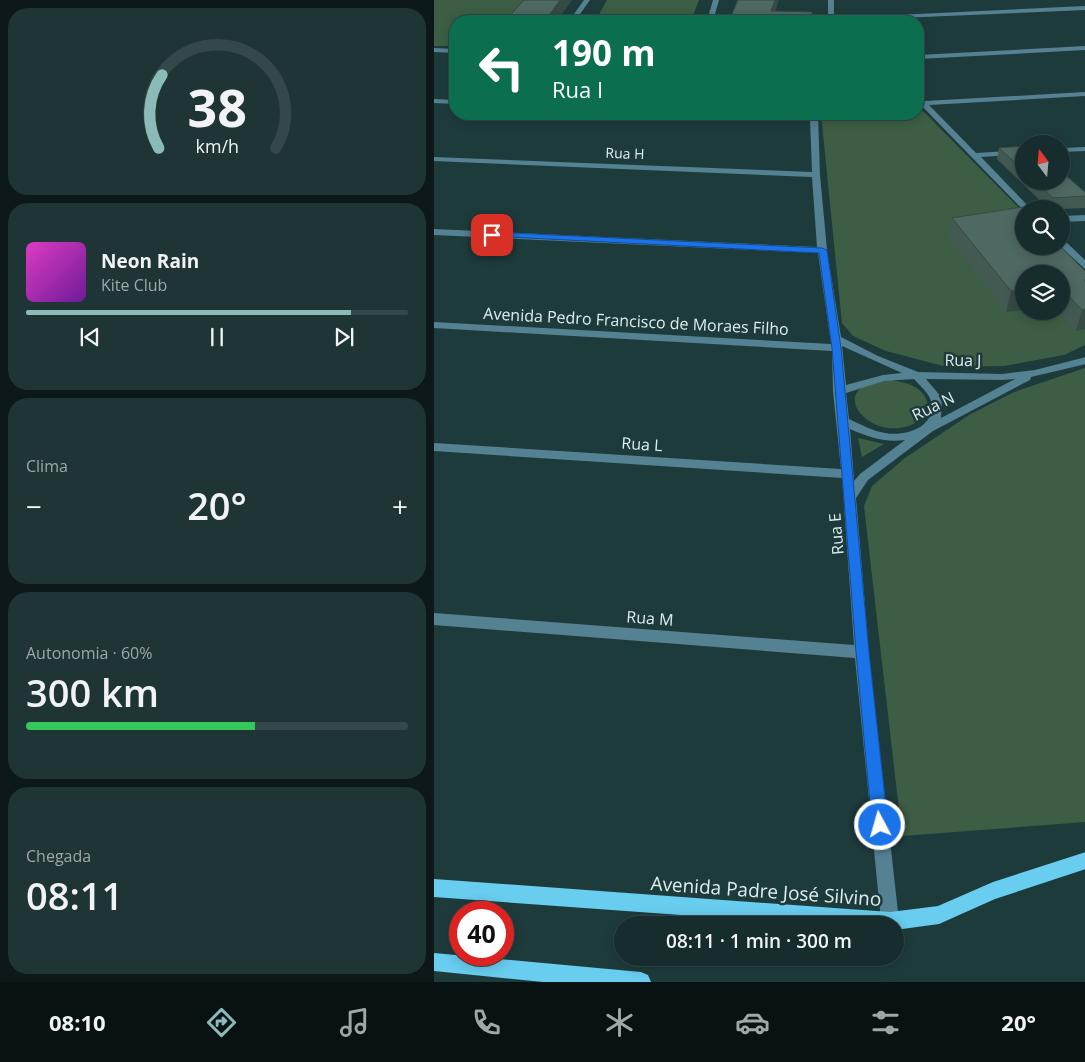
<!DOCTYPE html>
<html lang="pt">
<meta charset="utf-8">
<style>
:root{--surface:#162c2d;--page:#1f3435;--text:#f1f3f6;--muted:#9ea7aa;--line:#354849;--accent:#8bbbb9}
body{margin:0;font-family:"Open Sans",sans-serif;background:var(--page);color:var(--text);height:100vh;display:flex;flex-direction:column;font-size:19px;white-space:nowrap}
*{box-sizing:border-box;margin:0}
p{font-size:16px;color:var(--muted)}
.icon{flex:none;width:28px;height:28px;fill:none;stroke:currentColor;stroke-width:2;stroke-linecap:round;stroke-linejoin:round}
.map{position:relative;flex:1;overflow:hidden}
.panel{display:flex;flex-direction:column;gap:8px;padding:8px;background:#0c1819;width:434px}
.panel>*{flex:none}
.banner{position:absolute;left:15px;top:15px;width:475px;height:105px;border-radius:20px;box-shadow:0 2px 12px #0003,0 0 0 1px var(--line);background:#0b6e4f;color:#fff;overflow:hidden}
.needle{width:32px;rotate:344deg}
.tools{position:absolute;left:581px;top:135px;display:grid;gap:10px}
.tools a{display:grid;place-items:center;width:55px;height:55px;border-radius:50%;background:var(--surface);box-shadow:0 2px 12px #0003,0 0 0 1px var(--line);font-size:25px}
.speed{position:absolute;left:15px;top:901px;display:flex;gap:10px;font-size:25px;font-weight:700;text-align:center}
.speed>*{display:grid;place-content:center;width:65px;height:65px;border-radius:50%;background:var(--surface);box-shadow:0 2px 12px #0003,0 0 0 1px var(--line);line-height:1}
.speed .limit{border:8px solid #d22;background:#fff;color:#111}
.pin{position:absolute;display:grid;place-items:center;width:42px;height:42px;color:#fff;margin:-21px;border-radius:10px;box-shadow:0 2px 8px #0006}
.me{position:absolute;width:55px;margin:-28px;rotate:354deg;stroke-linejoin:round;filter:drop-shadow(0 0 4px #0008)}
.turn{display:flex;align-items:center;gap:18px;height:105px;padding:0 20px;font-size:22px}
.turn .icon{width:65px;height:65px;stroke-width:2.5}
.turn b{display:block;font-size:35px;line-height:42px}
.big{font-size:38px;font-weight:600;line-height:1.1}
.panel .widget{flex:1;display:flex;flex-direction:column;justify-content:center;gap:8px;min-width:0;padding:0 18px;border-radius:20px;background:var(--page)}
.panel .dial{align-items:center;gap:0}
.dial svg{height:130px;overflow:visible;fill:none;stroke:var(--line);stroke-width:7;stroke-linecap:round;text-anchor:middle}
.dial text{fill:var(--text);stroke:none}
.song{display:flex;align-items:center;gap:15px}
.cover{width:60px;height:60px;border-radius:8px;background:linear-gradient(135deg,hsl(310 70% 55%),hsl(280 70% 35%))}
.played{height:5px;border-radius:2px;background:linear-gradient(90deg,var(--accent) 85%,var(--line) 85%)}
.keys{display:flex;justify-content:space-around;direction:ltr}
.heat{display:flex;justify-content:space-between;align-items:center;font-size:28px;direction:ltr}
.charge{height:8px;border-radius:4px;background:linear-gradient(90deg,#34c759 60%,var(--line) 0)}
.trip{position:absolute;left:180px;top:916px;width:290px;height:50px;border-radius:25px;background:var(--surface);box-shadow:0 2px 12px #0003,0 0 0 1px var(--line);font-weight:600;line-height:50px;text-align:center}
.tabs{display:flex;height:80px;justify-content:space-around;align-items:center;background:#091212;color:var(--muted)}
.tabs .icon{width:35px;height:35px}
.tabs .current{color:var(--accent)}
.tabs b{font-size:22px;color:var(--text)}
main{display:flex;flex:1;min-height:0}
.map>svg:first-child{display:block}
.green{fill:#3d5e44;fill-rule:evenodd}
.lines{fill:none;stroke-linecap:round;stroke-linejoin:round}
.minor{fill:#548293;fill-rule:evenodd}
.major{fill:#68cdef;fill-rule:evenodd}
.wall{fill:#435a53}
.shaded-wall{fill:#374a44}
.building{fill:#4e6961;stroke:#374a44}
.route{fill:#1a73e8;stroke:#114b97}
.labels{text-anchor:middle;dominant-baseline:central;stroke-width:5;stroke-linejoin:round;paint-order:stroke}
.far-street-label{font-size:14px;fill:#ddedee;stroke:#1e3b3c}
.street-label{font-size:16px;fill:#ddedee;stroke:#1e3b3c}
.near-street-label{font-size:19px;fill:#ddedee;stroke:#1e3b3c}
</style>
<main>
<section class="panel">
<div class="widget dial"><svg viewBox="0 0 100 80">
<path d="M14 69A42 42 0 1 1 86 69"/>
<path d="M14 69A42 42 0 0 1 16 24" stroke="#8bbbb9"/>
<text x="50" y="56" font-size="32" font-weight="700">38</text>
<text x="50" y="72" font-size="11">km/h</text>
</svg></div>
<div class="widget">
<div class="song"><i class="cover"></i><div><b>Neon Rain</b><p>Kite Club</p></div></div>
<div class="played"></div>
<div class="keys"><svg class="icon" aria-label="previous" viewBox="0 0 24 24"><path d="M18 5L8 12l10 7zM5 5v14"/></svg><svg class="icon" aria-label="pause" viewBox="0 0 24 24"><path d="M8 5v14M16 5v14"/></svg><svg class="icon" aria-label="next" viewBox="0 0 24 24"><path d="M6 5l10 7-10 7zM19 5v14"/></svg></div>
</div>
<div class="widget"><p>Clima</p>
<div class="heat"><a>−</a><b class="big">20°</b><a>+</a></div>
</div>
<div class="widget"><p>Autonomia · 60%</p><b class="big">300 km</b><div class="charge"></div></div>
<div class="widget"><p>Chegada</p><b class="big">08:11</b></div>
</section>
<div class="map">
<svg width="652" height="982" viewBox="0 0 652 982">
<rect width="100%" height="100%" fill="#1e3b3c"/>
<path class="green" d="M 0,0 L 95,0 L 77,21 L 21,21 L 21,46 L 0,46 Z
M 173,0 L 265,0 L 257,21 L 163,18 Z
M 484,106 L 590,213 L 590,246 L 651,273 L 651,345 L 630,355 L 570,366 L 513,367 L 452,351 L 419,336 L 408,323 L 387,114 L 484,114 ZM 590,274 L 628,274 L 628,311 L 590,311 Z
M 651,368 L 651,822 L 468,836 L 430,506 L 438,486 L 471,458 L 535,415 L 580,392 Z
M 458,380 C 467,382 476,383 484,389 C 499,400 495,416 479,424 C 436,445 384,383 458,380 Z
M 424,438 L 450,444 L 428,457 Z"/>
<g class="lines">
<path class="minor" d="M 150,0 L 156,0 L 141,21 L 135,21 Z
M 279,0 L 285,0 L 279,21 L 273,21 Z
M 394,0 L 400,0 L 400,18 L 652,6 L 652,10 L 394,21 Z
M 652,46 L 652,50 L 484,59 L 484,55 Z
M 0,48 L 21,49 L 21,53 L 0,52 Z
M 652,92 L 652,96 L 495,105 L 542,153 L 590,150 L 590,154 L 547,157 L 597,209 L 590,209 L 590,211 L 484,102 L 487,99 L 491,101 Z
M 0,99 L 21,100 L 21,104 L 0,103 Z
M 304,114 L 384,114 L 386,175 L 393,250 L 407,337 L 444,356 L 484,372 L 568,374 L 601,370 L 652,357 L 652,364 L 597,377 L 596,380 L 499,431 L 434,480 L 422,498 L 435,652 L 465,921 L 461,928 L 461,925 L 449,925 L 447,921 L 421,658 L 0,625 L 0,613 L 420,645 L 408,478 L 0,451 L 0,443 L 407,469 L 399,391 L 398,351 L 0,328 L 0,322 L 397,344 L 384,253 L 0,235 L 0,229 L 383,247 L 378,177 L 0,161 L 0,157 L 378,172 L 376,119 L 308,116 ZM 408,346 L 468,373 L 449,375 L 412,385 ZM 480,379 C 485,385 495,393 497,401 C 503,427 472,437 451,433 C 438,431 426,424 415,419 L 412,393 L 450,381 ZM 492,379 L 568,380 L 581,379 L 507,418 L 508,398 ZM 416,429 C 434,437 451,443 471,440 L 426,474 L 420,481 Z
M 652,147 L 652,151 L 628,152 L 628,148 Z
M 652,215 L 652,221 L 628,222 L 628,216 Z
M 628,240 L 631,241 L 652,261 L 652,270 L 626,246 Z"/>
<path class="major" d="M 652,852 L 652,869 L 561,899 L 505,924 L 461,930 L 461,925 L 385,925 L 0,897 L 0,879 L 456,912 L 504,906 L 559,882 Z
M 0,953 L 207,972 L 214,975 L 217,982 L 109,982 L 0,971 Z"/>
</g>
<path class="wall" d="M 590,146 L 590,181 L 628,181 L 652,193 L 651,208 L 628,209 L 615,209 L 563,159 L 565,148 Z
M 518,218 L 652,272 L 652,329 L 642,331 L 623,311 L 628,311 L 628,274 L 572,312 L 514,238 Z"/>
<path class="shaded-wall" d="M 126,0 L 138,0 L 123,21 L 111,21 Z
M 341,0 L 345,0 L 338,21 L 337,11 Z
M 590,289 L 590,310 L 572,312 L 577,291 Z
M 652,309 L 652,329 L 642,331 L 648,310 Z"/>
<path class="building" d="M 90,0 L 126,0 L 111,21 L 71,21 Z
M 304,0 L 341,0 L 337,11 L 378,12 L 377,21 L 295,21 Z
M 590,146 L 590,171 L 565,148 Z
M 628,172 L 652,193 L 652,196 L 619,198 L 601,181 L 628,181 Z
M 588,207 L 590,210 L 590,246 L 626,246 L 652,272 L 652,280 L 650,280 L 652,281 L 652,309 L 648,310 L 628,289 L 628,274 L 590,274 L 590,289 L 577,291 L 518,218 Z"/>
<path class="route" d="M 58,232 L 388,248 L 393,250 L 407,348 L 435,652 L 454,825 L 452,830 L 446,833 L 441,830 L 438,825 L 422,652 L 398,348 L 385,253 L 55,236 L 54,235 Z"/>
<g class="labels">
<g class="far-street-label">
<text transform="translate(191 153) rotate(2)">Rua H</text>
</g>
<g class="street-label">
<text transform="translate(202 321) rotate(3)">Avenida Pedro Francisco de Moraes Filho</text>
<text transform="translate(529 360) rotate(1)">Rua J</text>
<text transform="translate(499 406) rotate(-26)">Rua N</text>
<text transform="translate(208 444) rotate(4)">Rua L</text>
<text transform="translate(402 534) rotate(-95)">Rua E</text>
<text transform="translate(216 618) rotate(4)">Rua M</text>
</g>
<g class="near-street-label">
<text transform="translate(332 891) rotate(4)">Avenida Padre José Silvino</text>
</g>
</g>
</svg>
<div class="tools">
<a><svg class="needle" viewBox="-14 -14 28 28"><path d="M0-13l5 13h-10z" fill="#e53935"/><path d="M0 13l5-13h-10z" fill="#9ea7aa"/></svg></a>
<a><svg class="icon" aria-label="search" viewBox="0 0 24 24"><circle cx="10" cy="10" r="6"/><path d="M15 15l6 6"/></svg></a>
<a><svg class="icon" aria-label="layers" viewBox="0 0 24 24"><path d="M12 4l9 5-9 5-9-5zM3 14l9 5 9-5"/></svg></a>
</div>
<div class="speed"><div class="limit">40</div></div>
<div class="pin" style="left:58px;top:235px;background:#d93025"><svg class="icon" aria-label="arrive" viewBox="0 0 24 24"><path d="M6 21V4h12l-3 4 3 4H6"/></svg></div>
<svg class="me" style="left:446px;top:825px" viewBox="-20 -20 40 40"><circle r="17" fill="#1a73e8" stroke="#fff" stroke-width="3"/><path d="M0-11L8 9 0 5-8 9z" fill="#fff"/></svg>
<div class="trip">08:11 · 1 min · 300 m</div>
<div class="banner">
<div class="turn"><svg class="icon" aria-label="left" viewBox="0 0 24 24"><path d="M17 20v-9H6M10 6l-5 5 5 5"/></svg><div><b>190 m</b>Rua I</div></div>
</div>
</div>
</main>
<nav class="tabs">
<b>08:10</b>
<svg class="icon current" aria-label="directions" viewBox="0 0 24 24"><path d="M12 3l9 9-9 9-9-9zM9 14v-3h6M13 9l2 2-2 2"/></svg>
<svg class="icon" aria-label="music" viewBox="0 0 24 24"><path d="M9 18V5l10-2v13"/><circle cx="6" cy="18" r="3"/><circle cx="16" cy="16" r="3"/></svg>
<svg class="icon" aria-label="phone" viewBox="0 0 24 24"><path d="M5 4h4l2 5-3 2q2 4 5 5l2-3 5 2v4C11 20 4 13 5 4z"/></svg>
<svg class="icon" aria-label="climate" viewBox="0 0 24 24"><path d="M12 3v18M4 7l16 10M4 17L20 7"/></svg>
<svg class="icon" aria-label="car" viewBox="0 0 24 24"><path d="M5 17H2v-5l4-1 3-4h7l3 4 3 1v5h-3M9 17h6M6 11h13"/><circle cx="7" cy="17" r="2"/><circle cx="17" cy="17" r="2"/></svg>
<svg class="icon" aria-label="filters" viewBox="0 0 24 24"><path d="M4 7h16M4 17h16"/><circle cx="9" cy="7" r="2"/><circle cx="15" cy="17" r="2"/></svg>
<b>20°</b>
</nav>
